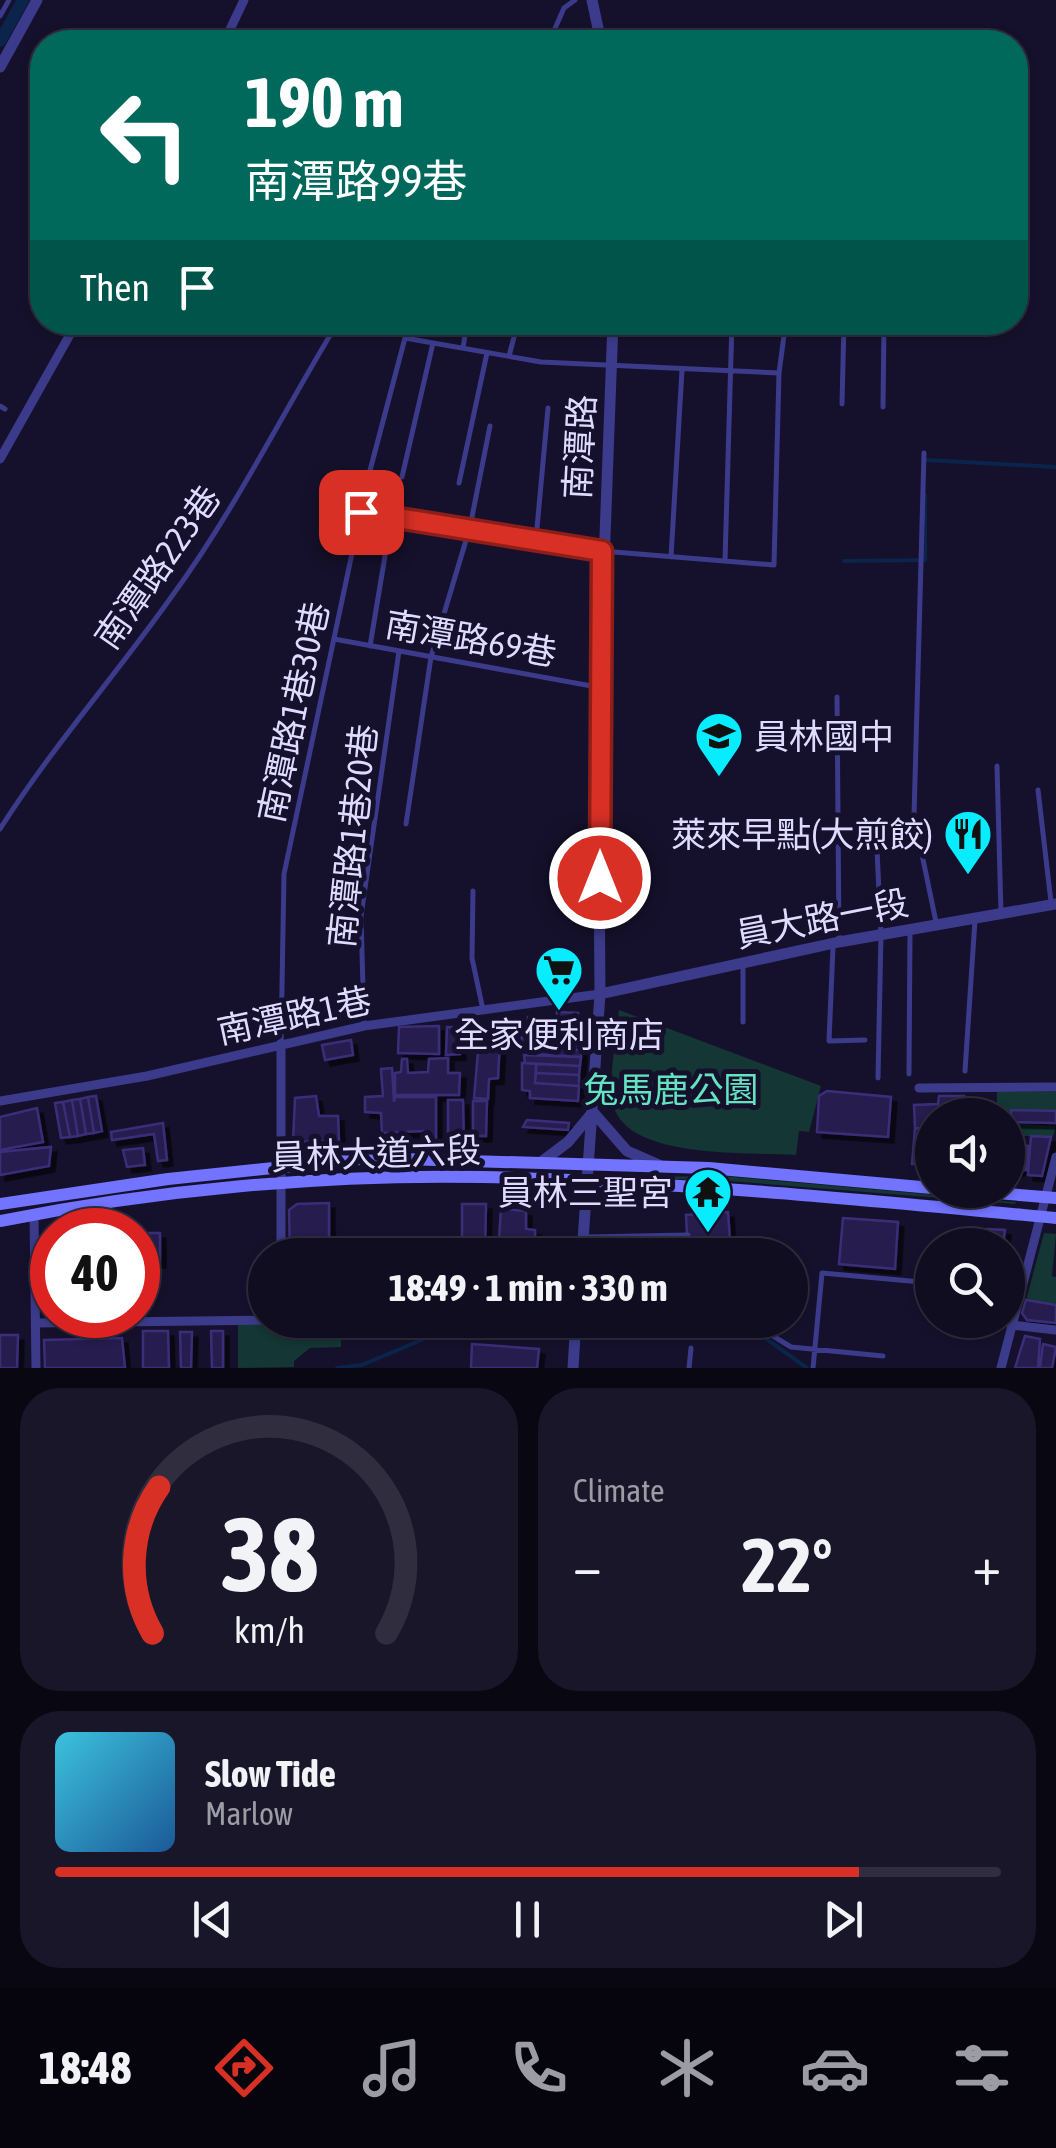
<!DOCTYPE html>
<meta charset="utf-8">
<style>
:root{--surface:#100d21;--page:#19162a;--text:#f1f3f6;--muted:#9c9ca5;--line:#302d3f;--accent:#d93025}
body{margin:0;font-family:"Asap Condensed","Noto Sans TC",sans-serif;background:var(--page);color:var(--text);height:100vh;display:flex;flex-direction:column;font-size:38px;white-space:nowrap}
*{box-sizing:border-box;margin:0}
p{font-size:32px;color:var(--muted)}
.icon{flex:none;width:55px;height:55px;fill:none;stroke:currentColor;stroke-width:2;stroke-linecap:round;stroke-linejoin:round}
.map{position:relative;height:1368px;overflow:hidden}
.panel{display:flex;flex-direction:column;gap:20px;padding:20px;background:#090712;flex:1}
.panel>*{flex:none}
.hud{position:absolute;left:30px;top:30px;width:998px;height:305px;border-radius:40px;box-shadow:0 2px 8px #0004,0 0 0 2px var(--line);background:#00695c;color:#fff;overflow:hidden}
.controls{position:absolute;left:915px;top:1098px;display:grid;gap:20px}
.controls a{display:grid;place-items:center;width:110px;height:110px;border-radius:50%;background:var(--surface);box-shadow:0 2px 8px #0004,0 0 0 2px var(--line);font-size:50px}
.speed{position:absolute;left:30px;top:1208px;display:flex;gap:20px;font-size:50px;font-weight:700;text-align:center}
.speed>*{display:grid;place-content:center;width:130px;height:130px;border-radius:50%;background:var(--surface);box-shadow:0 2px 8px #0004,0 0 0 2px var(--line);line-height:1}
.speed .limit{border:15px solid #d22;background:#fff;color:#111}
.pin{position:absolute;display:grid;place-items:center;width:85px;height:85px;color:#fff;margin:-42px;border-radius:20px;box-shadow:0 5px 15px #0006}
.me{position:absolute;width:110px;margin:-55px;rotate:0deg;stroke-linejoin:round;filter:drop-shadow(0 0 8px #0008)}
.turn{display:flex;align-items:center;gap:35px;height:210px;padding:0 50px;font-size:45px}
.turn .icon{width:130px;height:130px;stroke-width:2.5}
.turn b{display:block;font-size:70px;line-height:85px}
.then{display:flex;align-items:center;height:95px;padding:0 50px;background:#0003;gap:20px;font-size:38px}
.big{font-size:75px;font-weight:700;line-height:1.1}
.panel .card{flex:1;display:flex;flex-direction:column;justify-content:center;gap:15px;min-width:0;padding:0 35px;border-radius:40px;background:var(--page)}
.panel .dial{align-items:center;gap:0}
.dial svg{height:260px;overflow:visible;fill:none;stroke:var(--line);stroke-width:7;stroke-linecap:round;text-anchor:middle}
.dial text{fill:var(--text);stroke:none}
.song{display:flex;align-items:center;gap:30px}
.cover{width:120px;height:120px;border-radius:15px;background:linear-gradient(135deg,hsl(190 70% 55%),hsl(210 70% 35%))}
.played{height:10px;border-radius:5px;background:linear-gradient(90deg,var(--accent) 85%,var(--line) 85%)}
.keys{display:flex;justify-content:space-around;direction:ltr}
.heat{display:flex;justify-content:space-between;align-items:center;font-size:55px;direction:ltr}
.panel .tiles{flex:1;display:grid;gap:20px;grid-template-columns:1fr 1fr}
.card:last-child{grid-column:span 2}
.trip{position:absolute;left:248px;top:1238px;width:560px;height:100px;border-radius:50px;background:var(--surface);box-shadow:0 2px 8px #0004,0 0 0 2px var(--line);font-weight:700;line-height:100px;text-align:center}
.menu{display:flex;height:160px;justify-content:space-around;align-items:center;background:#06050d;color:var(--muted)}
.menu .icon{width:70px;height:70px}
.menu .active{color:var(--accent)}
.menu b{font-size:45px;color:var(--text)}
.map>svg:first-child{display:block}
.green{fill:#143634}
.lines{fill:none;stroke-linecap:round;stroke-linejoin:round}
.stream{stroke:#0a244b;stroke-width:4}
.canal{stroke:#0a244b;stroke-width:12}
.building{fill:#251c4d;stroke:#3b2e79;stroke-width:2.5;filter:url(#shadow)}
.service{stroke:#3c3b8b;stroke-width:5}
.minor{stroke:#3c3b8b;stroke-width:9}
.tertiary{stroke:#3c3b8b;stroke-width:11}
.secondary{stroke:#7273ff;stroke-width:12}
.route-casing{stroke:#8d1f18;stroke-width:25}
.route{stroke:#d93025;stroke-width:18}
.labels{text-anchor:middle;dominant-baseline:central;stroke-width:10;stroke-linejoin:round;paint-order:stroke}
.street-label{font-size:35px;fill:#dfdbff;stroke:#15112c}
.poi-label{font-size:35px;fill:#dfdbff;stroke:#15112c;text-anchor:end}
.park-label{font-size:35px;fill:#63e3c0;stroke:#15112c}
</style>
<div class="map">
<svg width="1056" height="1368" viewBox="0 0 1056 1368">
<defs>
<filter id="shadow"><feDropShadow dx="5.5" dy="5.5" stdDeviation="0" flood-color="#0009"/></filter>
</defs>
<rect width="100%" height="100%" fill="#15112c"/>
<path class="green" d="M 619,1010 L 821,1086 L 809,1132 L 799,1131 L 796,1155 C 751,1152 623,1160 613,1103 C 608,1074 617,1039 619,1010 Z
M 997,1092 L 1056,1092 L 1056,1111 L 1011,1111 L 1011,1123 L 1056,1126 L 1053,1136 L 1010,1136 L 1008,1173 L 1008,1115 L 997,1115 Z
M 723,1176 L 1015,1202 L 1016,1204 L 729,1181 L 618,1177 Z
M 1044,1233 L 1056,1234 L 1052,1276 L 1056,1277 L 1056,1304 L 1026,1300 Z
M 238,1324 L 341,1324 L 341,1347 L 310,1348 L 294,1361 L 294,1367 L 238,1368 Z"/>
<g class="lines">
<path class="stream" d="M 926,460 L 1056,467
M 844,561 L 925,560 L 925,495
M 740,1320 L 807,1368
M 581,1328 L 643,1320
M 337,1368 L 362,1365 L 426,1338 L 571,1329"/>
<path class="canal" d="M 0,41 L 23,0"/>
</g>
<path class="building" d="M 557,1012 L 578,1013 L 576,1046 L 554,1044 Z
M 528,1017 L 552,1018 L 552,1034 L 527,1032 Z
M 494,1019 L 501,1019 L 498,1078 L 489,1079 L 488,1099 L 474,1098 L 480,1029 L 493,1030 Z
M 439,1026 L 439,1054 L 398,1053 L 399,1027 Z
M 447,1027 L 478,1028 L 477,1046 L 460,1046 L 460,1054 L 446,1055 Z
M 522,1032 L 552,1034 L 552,1049 L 521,1047 Z
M 351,1040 L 353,1055 L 325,1060 L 322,1045 Z
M 532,1048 L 581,1050 L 581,1057 L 532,1054 Z
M 524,1055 L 581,1057 L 580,1066 L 525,1063 Z
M 448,1058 L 448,1073 L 460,1073 L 459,1095 L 395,1095 L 395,1073 L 401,1072 L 402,1059 L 407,1059 L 408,1073 L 428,1072 L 429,1059 Z
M 522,1063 L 536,1064 L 535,1083 L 579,1086 L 578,1101 L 530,1098 L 530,1091 L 522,1090 Z
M 536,1064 L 580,1066 L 579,1075 L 536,1073 Z
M 392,1068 L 394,1102 L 395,1097 L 436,1097 L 436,1143 L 424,1142 L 423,1131 L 382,1133 L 381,1113 L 365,1112 L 365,1097 L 383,1096 L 381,1069 Z
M 536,1073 L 579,1075 L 579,1086 L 535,1083 Z
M 827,1091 L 891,1097 L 888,1137 L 817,1132 L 819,1096 Z
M 96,1096 L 102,1131 L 94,1133 L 88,1097 Z
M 316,1096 L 319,1116 L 338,1116 L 339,1141 L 293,1142 L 295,1098 Z
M 939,1096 L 964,1096 L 965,1115 L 932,1115 L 932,1129 L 915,1128 L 914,1105 L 938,1104 Z
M 88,1097 L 94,1133 L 86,1134 L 80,1099 Z
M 80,1099 L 86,1134 L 78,1136 L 72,1100 Z
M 72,1100 L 78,1136 L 70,1137 L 63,1102 Z
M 448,1100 L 463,1100 L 464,1143 L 448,1143 Z
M 473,1101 L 487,1101 L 486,1136 L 473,1136 Z
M 63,1102 L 70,1137 L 61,1138 L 55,1103 Z
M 37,1108 L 43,1142 L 0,1150 L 0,1117 Z
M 1011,1110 L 1056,1111 L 1056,1123 L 1011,1122 Z
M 527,1120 L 569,1123 L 568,1130 L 523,1127 Z
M 163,1123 L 167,1160 L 158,1161 L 154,1134 L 112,1140 L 111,1132 Z
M 915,1128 L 925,1129 L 922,1165 L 912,1164 Z
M 925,1129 L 932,1129 L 932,1166 L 922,1165 Z
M 1031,1136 L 1051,1137 L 1042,1176 L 1028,1175 Z
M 1011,1142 L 1028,1146 L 1026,1170 L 1008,1170 Z
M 51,1147 L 49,1166 L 0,1175 L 0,1152 Z
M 143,1148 L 145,1165 L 127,1167 L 123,1150 Z
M 329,1203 L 329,1255 L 290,1255 L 289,1210 L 297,1204 Z
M 462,1204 L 486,1204 L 485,1252 L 462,1252 Z
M 501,1209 L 526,1211 L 526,1229 L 535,1230 L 535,1238 L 558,1241 L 558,1255 L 498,1255 Z
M 728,1212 L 731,1255 L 688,1255 L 686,1215 Z
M 843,1218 L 898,1222 L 895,1269 L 839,1264 Z
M 986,1229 L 1005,1230 L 1003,1245 L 985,1245 Z
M 149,1233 L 160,1233 L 160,1262 L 149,1262 Z
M 49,1274 L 52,1274 L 52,1315 L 78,1317 L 52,1317 L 52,1312 L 45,1312 Z
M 1026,1300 L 1056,1305 L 1056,1323 L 1027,1320 L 1022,1313 Z
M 143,1331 L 168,1331 L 169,1368 L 143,1368 Z
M 211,1331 L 223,1331 L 223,1368 L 212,1368 Z
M 180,1332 L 192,1332 L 191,1368 L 181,1368 Z
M 0,1335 L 18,1335 L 17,1368 L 0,1368 Z
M 1025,1336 L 1040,1339 L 1038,1368 L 1015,1368 Z
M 122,1338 L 125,1368 L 45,1368 L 44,1340 Z
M 472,1344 L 539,1349 L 537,1368 L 471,1368 Z
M 1043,1344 L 1056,1347 L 1052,1368 L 1040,1368 Z"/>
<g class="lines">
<path class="service" d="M 0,16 L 9,0
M 549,42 L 564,8 L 575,0
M 463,348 L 467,322
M 509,356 L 518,322
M 842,404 L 844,322
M 0,406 L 5,409
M 883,407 L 884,322
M 924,453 L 914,816 L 936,922
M 402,477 L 433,343
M 459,483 L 487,353
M 361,511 L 602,551 L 774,565 L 779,373 L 785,328
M 536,539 L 548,408
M 671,557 L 682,370
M 725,561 L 732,322
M 334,639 L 597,687
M 370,646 L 387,544
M 837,697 L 839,939
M 997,766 L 1001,913
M 1038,790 L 1051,902
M 406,824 L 431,657 L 470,527 L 490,426
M 0,829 C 52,747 116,675 172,596 C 235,510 282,414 338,322
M 876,829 L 881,934 L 878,1078
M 473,891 L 472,958 L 483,1010
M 833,947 L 829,1041 L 865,1040
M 743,1022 L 743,965
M 364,1025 L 361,916 L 399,651
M 281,1043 L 284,874 L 368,478 L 405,338 L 541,362 L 779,373
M 965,1071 L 975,920
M 909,1074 L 910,932
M 586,1237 L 688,1235
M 747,1320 L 791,1347 L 883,1356
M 689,1368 L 691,1348
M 813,1368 L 822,1273 L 932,1283"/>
<path class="minor" d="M 224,42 L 244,0
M 0,459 L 77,322
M 281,1043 L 281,1255
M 919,1088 L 1056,1087
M 0,1101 L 147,1076 L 364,1026 L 600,994
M 34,1214 L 36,1368
M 36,1323 L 271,1320
M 1011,1325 L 1056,1330
M 1001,1368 L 1056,1157"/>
<path class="tertiary" d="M 592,0 L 601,42
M 0,67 L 37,0
M 600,994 L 839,942 L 1056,904
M 540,1163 L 568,1142 L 593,1112 L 627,1151 L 659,1165
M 582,1255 L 600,994 L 598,724 L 613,322
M 573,1368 L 576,1320"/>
<path class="secondary" d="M 960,1190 L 1056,1198
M 0,1204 L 168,1179 L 369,1158 L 709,1168 L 932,1188
M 0,1221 C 156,1190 323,1174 482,1177 C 673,1181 865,1200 1056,1218"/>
</g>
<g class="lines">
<g class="route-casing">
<path id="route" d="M 361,512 L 602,551 L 600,878"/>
</g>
<use href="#route" class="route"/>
</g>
<defs>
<g id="school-pin" transform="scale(2.5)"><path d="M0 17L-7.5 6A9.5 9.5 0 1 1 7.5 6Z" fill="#07edff" stroke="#15112c"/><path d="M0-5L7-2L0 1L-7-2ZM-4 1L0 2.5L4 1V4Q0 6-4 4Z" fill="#111"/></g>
<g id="restaurant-pin" transform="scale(2.5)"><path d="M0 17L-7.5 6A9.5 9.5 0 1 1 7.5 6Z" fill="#07edff" stroke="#15112c"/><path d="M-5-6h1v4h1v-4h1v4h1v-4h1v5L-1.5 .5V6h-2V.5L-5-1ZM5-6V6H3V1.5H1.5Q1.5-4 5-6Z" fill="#111"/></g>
<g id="supermarket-pin" transform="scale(2.5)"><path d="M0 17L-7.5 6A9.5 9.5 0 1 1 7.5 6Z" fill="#07edff" stroke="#15112c"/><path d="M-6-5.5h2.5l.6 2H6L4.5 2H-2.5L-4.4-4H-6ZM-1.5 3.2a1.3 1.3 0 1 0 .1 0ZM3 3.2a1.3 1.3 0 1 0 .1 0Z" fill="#111"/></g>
<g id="temple-pin" transform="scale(2.5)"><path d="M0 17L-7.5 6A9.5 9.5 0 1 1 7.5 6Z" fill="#07edff" stroke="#15112c"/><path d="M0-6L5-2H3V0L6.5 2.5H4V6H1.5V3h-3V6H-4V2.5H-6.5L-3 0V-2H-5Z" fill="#111"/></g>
</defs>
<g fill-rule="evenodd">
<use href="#school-pin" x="719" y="736"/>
<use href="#restaurant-pin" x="968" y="834"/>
<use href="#supermarket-pin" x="559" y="970"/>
<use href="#temple-pin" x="708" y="1192"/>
</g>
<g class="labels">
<g class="street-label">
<text transform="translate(579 447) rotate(-87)">南潭路</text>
<text transform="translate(157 567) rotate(-55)">南潭路223巷</text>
<text transform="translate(471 638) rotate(10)">南潭路69巷</text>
<text transform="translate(293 712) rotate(-78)">南潭路1巷30巷</text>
<text transform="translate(352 836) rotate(-84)">南潭路1巷20巷</text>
<text transform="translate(822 918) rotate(-11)">員大路一段</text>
<text transform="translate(294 1015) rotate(-12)">南潭路1巷</text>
<text transform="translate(376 1153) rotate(-2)">員林大道六段</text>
</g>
<g class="poi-label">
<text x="754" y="736" text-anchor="start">員林國中</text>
<text x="933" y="834">萊來早點(大煎餃)</text>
<text x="559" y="1034" text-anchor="middle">全家便利商店</text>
<text x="673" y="1192">員林三聖宮</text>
</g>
<g class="park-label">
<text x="671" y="1089">兔馬鹿公園</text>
</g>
</g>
</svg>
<div class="controls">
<a><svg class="icon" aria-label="sound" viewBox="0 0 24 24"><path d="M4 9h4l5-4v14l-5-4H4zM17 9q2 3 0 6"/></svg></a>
<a><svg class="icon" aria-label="search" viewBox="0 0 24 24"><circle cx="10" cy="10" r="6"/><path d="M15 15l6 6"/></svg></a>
</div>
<div class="speed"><div class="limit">40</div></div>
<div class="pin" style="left:361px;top:512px;background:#d93025"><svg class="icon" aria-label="arrive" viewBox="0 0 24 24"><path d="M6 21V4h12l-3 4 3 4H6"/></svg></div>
<svg class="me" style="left:600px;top:878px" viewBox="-20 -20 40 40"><circle r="17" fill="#d93025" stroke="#fff" stroke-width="3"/><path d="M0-11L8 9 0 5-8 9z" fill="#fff"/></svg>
<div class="trip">18:49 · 1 min · 330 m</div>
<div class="hud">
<div class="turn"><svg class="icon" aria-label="left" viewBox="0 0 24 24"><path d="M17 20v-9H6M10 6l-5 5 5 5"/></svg><div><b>190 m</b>南潭路99巷</div></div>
<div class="then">Then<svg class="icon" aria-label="arrive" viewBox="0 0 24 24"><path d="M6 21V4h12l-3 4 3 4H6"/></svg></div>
</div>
</div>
<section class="panel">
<div class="tiles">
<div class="card dial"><svg viewBox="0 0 100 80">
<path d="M14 69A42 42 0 1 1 86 69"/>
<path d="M14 69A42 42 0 0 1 16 24" stroke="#d93025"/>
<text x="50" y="56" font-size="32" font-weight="700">38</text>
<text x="50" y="72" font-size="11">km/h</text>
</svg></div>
<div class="card"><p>Climate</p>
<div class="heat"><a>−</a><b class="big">22°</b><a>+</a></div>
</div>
<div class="card">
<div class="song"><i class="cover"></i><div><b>Slow Tide</b><p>Marlow</p></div></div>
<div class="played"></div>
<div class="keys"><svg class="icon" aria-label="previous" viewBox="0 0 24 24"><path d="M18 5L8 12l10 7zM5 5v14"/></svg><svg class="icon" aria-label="pause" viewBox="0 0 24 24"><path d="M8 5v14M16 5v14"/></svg><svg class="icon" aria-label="next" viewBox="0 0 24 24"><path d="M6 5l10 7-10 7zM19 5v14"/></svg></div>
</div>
</div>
</section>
<nav class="menu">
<b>18:48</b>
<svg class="icon active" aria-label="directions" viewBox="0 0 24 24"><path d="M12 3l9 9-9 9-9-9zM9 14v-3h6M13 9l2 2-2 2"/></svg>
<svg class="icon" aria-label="music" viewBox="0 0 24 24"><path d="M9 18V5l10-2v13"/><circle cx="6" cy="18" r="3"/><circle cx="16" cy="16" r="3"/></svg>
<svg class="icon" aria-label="phone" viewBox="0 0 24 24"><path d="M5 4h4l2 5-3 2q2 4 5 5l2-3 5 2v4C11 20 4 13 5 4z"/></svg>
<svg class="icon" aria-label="climate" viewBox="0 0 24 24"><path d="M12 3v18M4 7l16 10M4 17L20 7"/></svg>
<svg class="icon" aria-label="car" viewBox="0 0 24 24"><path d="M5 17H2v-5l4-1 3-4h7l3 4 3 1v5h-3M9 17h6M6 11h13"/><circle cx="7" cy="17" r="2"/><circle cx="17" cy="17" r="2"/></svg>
<svg class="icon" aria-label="filters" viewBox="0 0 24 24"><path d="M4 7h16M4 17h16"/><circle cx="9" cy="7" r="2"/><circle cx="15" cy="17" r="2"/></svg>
</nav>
